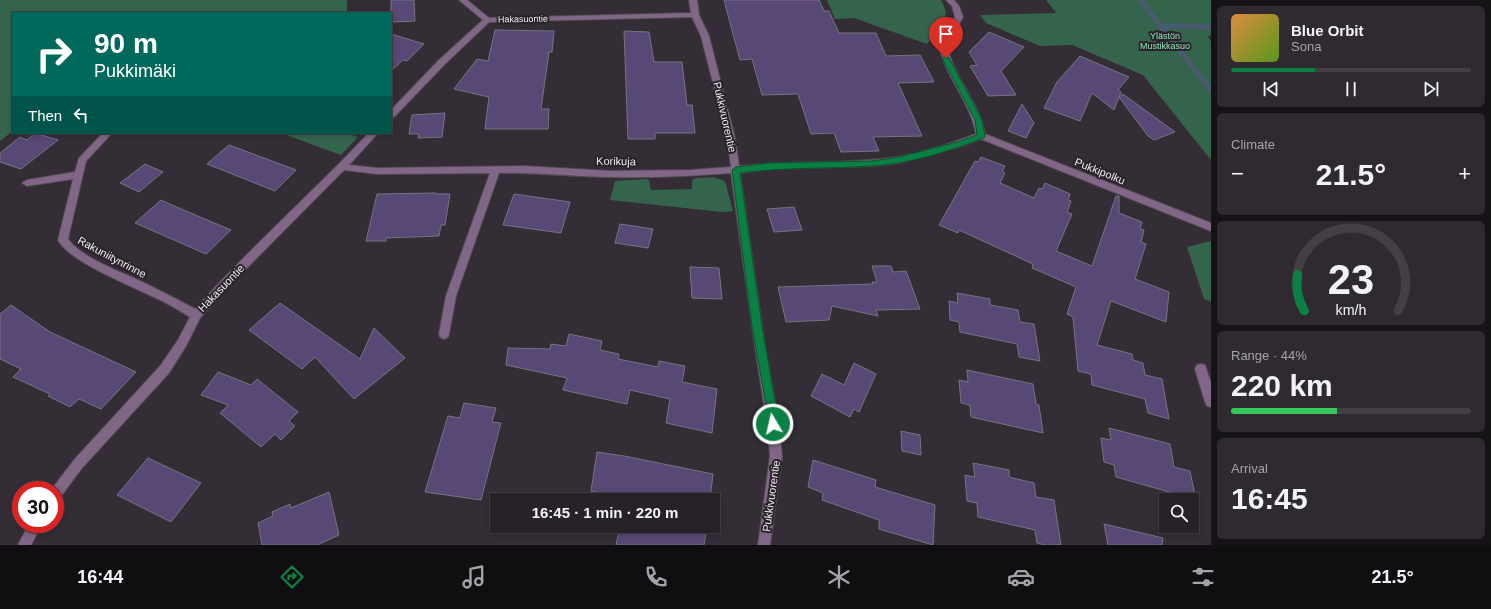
<!DOCTYPE html>
<meta charset="utf-8">
<style>
:root{--surface:#272228;--page:#2f2a30;--text:#f1f3f6;--muted:#a4a4a8;--line:#433f45;--accent:#0b8043}
body{margin:0;font-family:Arial,sans-serif;background:var(--page);color:var(--text);height:100vh;display:flex;flex-direction:column;font-size:15px;white-space:nowrap}
*{box-sizing:border-box;margin:0}
p{font-size:13px;color:var(--muted)}
.icon{flex:none;width:22px;height:22px;fill:none;stroke:currentColor;stroke-width:2;stroke-linecap:round;stroke-linejoin:round}
.map{position:relative;flex:1;overflow:hidden}
.side{display:flex;flex-direction:column;gap:6px;padding:6px;background:#151316;width:280px}
.side>*{flex:none}
.hud{position:absolute;left:12px;top:12px;width:380px;height:122px;border-radius:0px;box-shadow:0 2px 6px #0003,0 0 0 1px var(--line);background:#00695c;color:#fff;overflow:hidden}
.tools{position:absolute;left:1159px;top:493px;display:grid;gap:8px}
.tools a{display:grid;place-items:center;width:40px;height:40px;border-radius:0px;background:var(--surface);box-shadow:0 2px 6px #0003,0 0 0 1px var(--line);font-size:20px}
.speed{position:absolute;left:12px;top:481px;display:flex;gap:8px;font-size:20px;font-weight:700;text-align:center}
.speed>*{display:grid;place-content:center;width:52px;height:52px;border-radius:50%;background:var(--surface);box-shadow:0 2px 6px #0003,0 0 0 1px var(--line);line-height:1}
.speed .limit{border:6px solid #d22;background:#fff;color:#111}
.pin{position:absolute;display:grid;place-items:center;width:34px;height:34px;color:#fff;margin:-41px -17px;border-radius:50% 50% 50% 0;rotate:-45deg;box-shadow:0 0 4px #0007}
.pin .icon{rotate:45deg}
.me{position:absolute;width:44px;margin:-22px;rotate:351deg;stroke-linejoin:round;filter:drop-shadow(0 0 3px #0008)}
.turn{display:flex;align-items:center;gap:14px;height:84px;padding:0 16px;font-size:18px}
.turn .icon{width:52px;height:52px;stroke-width:2.5}
.turn b{display:block;font-size:28px;line-height:34px}
.then{display:flex;align-items:center;height:38px;padding:0 16px;background:#0003;gap:8px;font-size:15px}
.big{font-size:30px;font-weight:700;line-height:1.1}
.side .card{flex:1;display:flex;flex-direction:column;justify-content:center;gap:6px;min-width:0;padding:0 14px;border-radius:6px;background:var(--page)}
.side .dial{align-items:center;gap:0}
.dial svg{height:104px;overflow:visible;fill:none;stroke:var(--line);stroke-width:7;stroke-linecap:round;text-anchor:middle}
.dial text{fill:var(--text);stroke:none}
.song{display:flex;align-items:center;gap:12px}
.cover{width:48px;height:48px;border-radius:6px;background:linear-gradient(135deg,hsl(30 70% 55%),hsl(90 70% 35%))}
.played{height:4px;border-radius:2px;background:linear-gradient(90deg,var(--accent) 35%,var(--line) 35%)}
.keys{display:flex;justify-content:space-around;direction:ltr}
.heat{display:flex;justify-content:space-between;align-items:center;font-size:22px;direction:ltr}
.charge{height:6px;border-radius:3px;background:linear-gradient(90deg,#34c759 44%,var(--line) 0)}
.trip{position:absolute;left:490px;top:493px;width:230px;height:40px;border-radius:0px;background:var(--surface);box-shadow:0 2px 6px #0003,0 0 0 1px var(--line);font-weight:700;line-height:40px;text-align:center}
.menu{display:flex;height:64px;justify-content:space-around;align-items:center;background:#100e10;color:var(--muted)}
.menu .icon{width:28px;height:28px}
.menu .on{color:var(--accent)}
.menu b{font-size:18px;color:var(--text)}
main{display:flex;flex:1;min-height:0}
.map>svg:first-child{display:block}
.green{fill:#35644d}
.lines{fill:none;stroke-linecap:round;stroke-linejoin:round}
.stream{stroke:#495b6e;stroke-width:5.5}
.building{fill:#574875;stroke:#777480}
.street-casing{stroke:#524b53;stroke-width:2}
.street{fill:#826687;fill-rule:evenodd}
.route{fill:#0b8043;stroke:#07532c}
.labels{text-anchor:middle;dominant-baseline:central;stroke-width:4;stroke-linejoin:round;paint-order:stroke}
.far-street-label{font-size:9px;fill:#efebf0;stroke:#2a232b}
.far-park-label{font-size:9px;fill:#8de3b8;stroke:#2a232b}
.street-label{font-size:11px;fill:#efebf0;stroke:#2a232b}
</style>
<main>
<div class="map">
<svg width="1211" height="545" viewBox="0 0 1211 545">
<rect width="100%" height="100%" fill="#342d35"/>
<path class="green" d="M 0,0 L 347,0 L 347,13 L 13,13 L 13,131 L 0,141 Z
M 827,0 L 941,0 C 953,22 941,27 927,44 L 854,18 L 835,19 Z
M 1046,0 L 1211,0 L 1211,36 L 1207,36 L 1211,41 L 1211,160 L 1143,75 L 1072,45 L 1040,46 L 986,23 L 980,15 L 1056,13 Z
M 281,133 L 346,133 L 358,137 L 341,155 Z
M 713,177 L 725,181 L 733,211 L 722,212 L 610,200 L 615,181 L 646,179 L 649,180 L 651,190 L 692,189 L 692,180 L 696,178 Z
M 1211,241 L 1211,302 L 1204,299 L 1187,247 Z"/>
<g class="lines">
<path class="stream" d="M 1140,0 L 1211,90
M 1160,26 L 1211,27"/>
</g>
<path class="building" d="M 391,0 L 414,0 L 415,21 L 391,22 Z
M 724,0 L 819,0 L 824,11 L 829,11 L 839,33 L 876,33 L 886,56 L 920,55 L 934,82 L 898,83 L 922,136 L 873,137 L 879,151 L 841,152 L 834,133 L 811,134 L 798,94 L 762,95 L 752,59 L 740,60 Z
M 495,30 L 554,31 L 552,52 L 549,52 L 541,109 L 549,109 L 548,129 L 485,129 L 489,97 L 454,89 L 477,59 L 488,61 Z
M 624,31 L 649,32 L 654,62 L 682,62 L 687,105 L 692,105 L 695,133 L 655,133 L 655,139 L 628,139 Z
M 989,32 L 1024,47 L 1001,71 L 1016,95 L 988,96 L 970,66 L 977,65 L 969,52 Z
M 391,34 L 424,44 L 407,61 L 403,60 L 391,71 Z
M 1080,56 L 1129,77 L 1118,90 L 1121,92 L 1114,110 L 1092,93 L 1080,121 L 1044,108 L 1057,82 Z
M 1123,94 L 1175,132 L 1154,140 L 1148,136 L 1119,97 Z
M 1022,104 L 1034,123 L 1026,138 L 1008,131 Z
M 445,113 L 442,137 L 418,138 L 419,134 L 409,134 L 412,115 Z
M 35,133 L 58,140 L 21,169 L 0,162 L 0,153 L 20,137 L 27,140 Z
M 229,145 L 240,149 L 296,170 L 275,191 L 207,164 Z
M 981,157 L 1005,166 L 1002,172 L 1005,173 L 1000,183 L 1034,198 L 1039,188 L 1042,189 L 1045,183 L 1070,194 L 1068,200 L 1071,201 L 1067,212 L 1072,214 L 1056,251 L 1092,266 L 1116,196 L 1119,196 L 1119,213 L 1142,222 L 1140,229 L 1144,230 L 1141,242 L 1146,244 L 1135,279 L 1169,292 L 1166,322 L 1111,301 L 1097,345 L 1132,354 L 1133,360 L 1143,363 L 1145,375 L 1162,379 L 1169,419 L 1148,413 L 1145,399 L 1092,385 L 1091,374 L 1078,371 L 1073,317 L 1067,314 L 1076,287 L 1032,268 L 1033,264 L 959,230 L 958,233 L 939,225 L 975,161 L 978,162 Z
M 145,164 L 163,172 L 139,192 L 120,183 Z
M 436,193 L 436,194 L 450,194 L 445,225 L 441,225 L 439,236 L 386,238 L 386,241 L 366,241 L 377,194 Z
M 514,194 L 570,202 L 561,233 L 503,225 Z
M 161,200 L 174,206 L 231,230 L 206,254 L 135,223 Z
M 794,207 L 802,230 L 774,232 L 767,209 Z
M 620,224 L 653,229 L 648,248 L 615,243 Z
M 872,266 L 891,266 L 893,272 L 906,271 L 920,309 L 876,310 L 878,316 L 832,306 L 829,320 L 786,322 L 778,287 L 873,284 L 872,282 L 877,282 Z
M 690,267 L 719,268 L 722,299 L 692,298 Z
M 957,293 L 990,299 L 990,305 L 1018,310 L 1020,322 L 1034,324 L 1040,361 L 1019,357 L 1017,344 L 960,332 L 959,322 L 950,320 L 949,301 L 958,303 Z
M 280,303 L 360,359 L 374,328 L 405,358 L 354,399 L 315,357 L 302,369 L 249,330 Z
M 11,305 L 50,332 L 136,372 L 101,409 L 79,399 L 70,407 L 48,396 L 50,394 L 13,377 L 21,369 L 0,359 L 0,314 Z
M 569,334 L 602,341 L 600,350 L 619,354 L 618,359 L 658,367 L 659,361 L 685,366 L 682,382 L 717,389 L 712,433 L 666,423 L 670,399 L 630,390 L 627,404 L 563,390 L 567,378 L 506,365 L 508,348 L 550,349 L 551,344 L 566,346 Z
M 854,363 L 876,374 L 859,412 L 854,409 L 850,417 L 811,396 L 822,374 L 844,385 Z
M 967,370 L 1033,384 L 1036,404 L 1039,405 L 1043,433 L 971,417 L 970,405 L 961,403 L 959,380 L 968,382 Z
M 218,372 L 251,385 L 257,379 L 298,412 L 289,421 L 295,426 L 281,440 L 275,434 L 261,447 L 220,413 L 228,405 L 201,395 Z
M 464,403 L 496,408 L 492,422 L 501,423 L 481,500 L 425,492 L 448,416 L 460,418 Z
M 1109,428 L 1170,444 L 1174,467 L 1190,471 L 1196,500 L 1174,500 L 1173,493 L 1116,477 L 1114,465 L 1104,462 L 1101,438 L 1111,440 Z
M 901,431 L 920,435 L 921,455 L 902,451 Z
M 597,452 L 624,456 L 713,474 L 710,500 L 625,500 L 626,497 L 591,491 Z
M 148,458 L 201,483 L 171,522 L 117,495 Z
M 813,460 L 876,480 L 875,487 L 935,505 L 933,545 L 879,529 L 879,520 L 822,500 L 823,493 L 808,487 Z
M 973,463 L 1009,470 L 1009,477 L 1034,483 L 1036,497 L 1054,500 L 1061,545 L 1045,545 L 1037,543 L 1035,530 L 978,517 L 977,503 L 967,501 L 965,475 L 975,477 Z
M 329,492 L 339,535 L 317,545 L 262,545 L 258,523 L 273,516 L 272,512 L 290,504 L 291,508 Z
M 1104,524 L 1163,538 L 1162,545 L 1108,545 Z
M 620,526 L 707,526 L 704,545 L 616,545 Z"/>
<g class="lines">
<g class="street-casing">
<path id="street" d="M 459,0 L 467,0 L 489,18 L 691,13 L 689,0 L 697,0 L 699,15 L 709,36 L 735,138 L 739,166 C 792,160 845,165 897,157 C 923,153 952,143 976,134 C 971,103 946,78 939,46 L 955,17 L 952,6 L 946,0 L 954,0 L 959,6 L 963,17 L 947,46 C 954,78 979,102 985,134 L 1211,223 L 1211,231 L 981,139 L 962,146 L 899,163 L 872,166 L 769,169 L 740,173 L 764,340 L 779,424 L 782,456 L 770,545 L 758,545 L 770,456 L 767,424 L 754,340 L 731,173 C 692,176 652,178 612,177 C 575,177 537,172 499,173 L 456,296 L 449,334 L 448,337 L 444,339 L 440,337 L 439,334 L 446,296 L 490,173 L 377,174 L 344,170 L 225,290 L 200,318 L 186,346 L 169,373 L 82,468 L 59,499 L 55,501 L 55,490 L 51,490 L 74,460 L 161,365 L 178,340 L 190,317 C 182,312 174,307 166,303 C 140,289 71,264 58,240 L 73,179 L 27,186 L 22,183 L 27,180 L 75,172 L 79,158 L 103,133 L 112,133 L 86,161 L 68,239 C 80,256 115,270 134,278 C 155,288 175,298 195,309 C 250,248 312,193 369,133 L 378,133 L 349,165 L 377,168 L 523,166 L 611,171 L 691,170 L 731,167 L 727,138 L 701,36 L 692,17 L 489,22 L 445,64 L 394,117 L 391,118 L 391,110 L 439,60 L 483,20 Z
M 1201,364 L 1205,365 L 1211,383 L 1211,407 L 1207,406 L 1205,402 L 1195,369 L 1197,365 Z
M 29,524 L 42,524 L 31,545 L 18,545 Z"/>
</g>
<use href="#street" class="street"/>
</g>
<path class="route" d="M 946,56 L 949,58 L 982,120 L 985,136 L 984,138 C 949,151 910,164 872,166 C 828,169 784,167 740,173 L 762,326 L 779,424 L 777,428 L 773,429 L 770,428 L 752,326 L 732,170 L 736,167 L 769,163 L 872,161 L 899,157 L 957,142 L 977,135 L 975,120 L 942,58 Z"/>
<g class="labels">
<g class="far-street-label">
<text transform="translate(523 19) rotate(-1)">Hakasuontie</text>
</g>
<g class="far-park-label">
<text x="1165" y="36">Ylästön<tspan x="1165" dy="10">Mustikkasuo</tspan></text>
</g>
<g class="street-label">
<text transform="translate(725 117) rotate(77)">Pukkivuorentie</text>
<text transform="translate(616 161) rotate(1)">Korikuja</text>
<text transform="translate(1100 171) rotate(22)">Pukkipolku</text>
<text transform="translate(112 257) rotate(28)">Rakuniitynrinne</text>
<text transform="translate(221 288) rotate(-46)">Hakasuontie</text>
<text transform="translate(771 496) rotate(-82)">Pukkivuorentie</text>
</g>
</g>
</svg>
<div class="tools">
<a><svg class="icon" aria-label="search" viewBox="0 0 24 24"><circle cx="10" cy="10" r="6"/><path d="M15 15l6 6"/></svg></a>
</div>
<div class="speed"><div class="limit">30</div></div>
<div class="pin" style="left:946px;top:58px;background:#d93025"><svg class="icon" aria-label="arrive" viewBox="0 0 24 24"><path d="M6 21V4h12l-3 4 3 4H6"/></svg></div>
<svg class="me" style="left:773px;top:424px" viewBox="-20 -20 40 40"><circle r="17" fill="#0b8043" stroke="#fff" stroke-width="3"/><path d="M0-11L8 9 0 5-8 9z" fill="#fff"/></svg>
<div class="trip">16:45 · 1 min · 220 m</div>
<div class="hud">
<div class="turn"><svg class="icon" aria-label="right" viewBox="0 0 24 24"><path d="M7 20v-9h11M14 6l5 5-5 5"/></svg><div><b>90 m</b>Pukkimäki</div></div>
<div class="then">Then<svg class="icon" aria-label="left" viewBox="0 0 24 24"><path d="M17 20v-9H6M10 6l-5 5 5 5"/></svg></div>
</div>
</div>
<section class="side">
<div class="card">
<div class="song"><i class="cover"></i><div><b>Blue Orbit</b><p>Sona</p></div></div>
<div class="played"></div>
<div class="keys"><svg class="icon" aria-label="previous" viewBox="0 0 24 24"><path d="M18 5L8 12l10 7zM5 5v14"/></svg><svg class="icon" aria-label="pause" viewBox="0 0 24 24"><path d="M8 5v14M16 5v14"/></svg><svg class="icon" aria-label="next" viewBox="0 0 24 24"><path d="M6 5l10 7-10 7zM19 5v14"/></svg></div>
</div>
<div class="card"><p>Climate</p>
<div class="heat"><a>−</a><b class="big">21.5°</b><a>+</a></div>
</div>
<div class="card dial"><svg viewBox="0 0 100 80">
<path d="M14 69A42 42 0 1 1 86 69"/>
<path d="M14 69A42 42 0 0 1 9 41" stroke="#0b8043"/>
<text x="50" y="56" font-size="32" font-weight="700">23</text>
<text x="50" y="72" font-size="11">km/h</text>
</svg></div>
<div class="card"><p>Range · 44%</p><b class="big">220 km</b><div class="charge"></div></div>
<div class="card"><p>Arrival</p><b class="big">16:45</b></div>
</section>
</main>
<nav class="menu">
<b>16:44</b>
<svg class="icon on" aria-label="directions" viewBox="0 0 24 24"><path d="M12 3l9 9-9 9-9-9zM9 14v-3h6M13 9l2 2-2 2"/></svg>
<svg class="icon" aria-label="music" viewBox="0 0 24 24"><path d="M9 18V5l10-2v13"/><circle cx="6" cy="18" r="3"/><circle cx="16" cy="16" r="3"/></svg>
<svg class="icon" aria-label="phone" viewBox="0 0 24 24"><path d="M5 4h4l2 5-3 2q2 4 5 5l2-3 5 2v4C11 20 4 13 5 4z"/></svg>
<svg class="icon" aria-label="climate" viewBox="0 0 24 24"><path d="M12 3v18M4 7l16 10M4 17L20 7"/></svg>
<svg class="icon" aria-label="car" viewBox="0 0 24 24"><path d="M5 17H2v-5l4-1 3-4h7l3 4 3 1v5h-3M9 17h6M6 11h13"/><circle cx="7" cy="17" r="2"/><circle cx="17" cy="17" r="2"/></svg>
<svg class="icon" aria-label="filters" viewBox="0 0 24 24"><path d="M4 7h16M4 17h16"/><circle cx="9" cy="7" r="2"/><circle cx="15" cy="17" r="2"/></svg>
<b>21.5°</b>
</nav>
